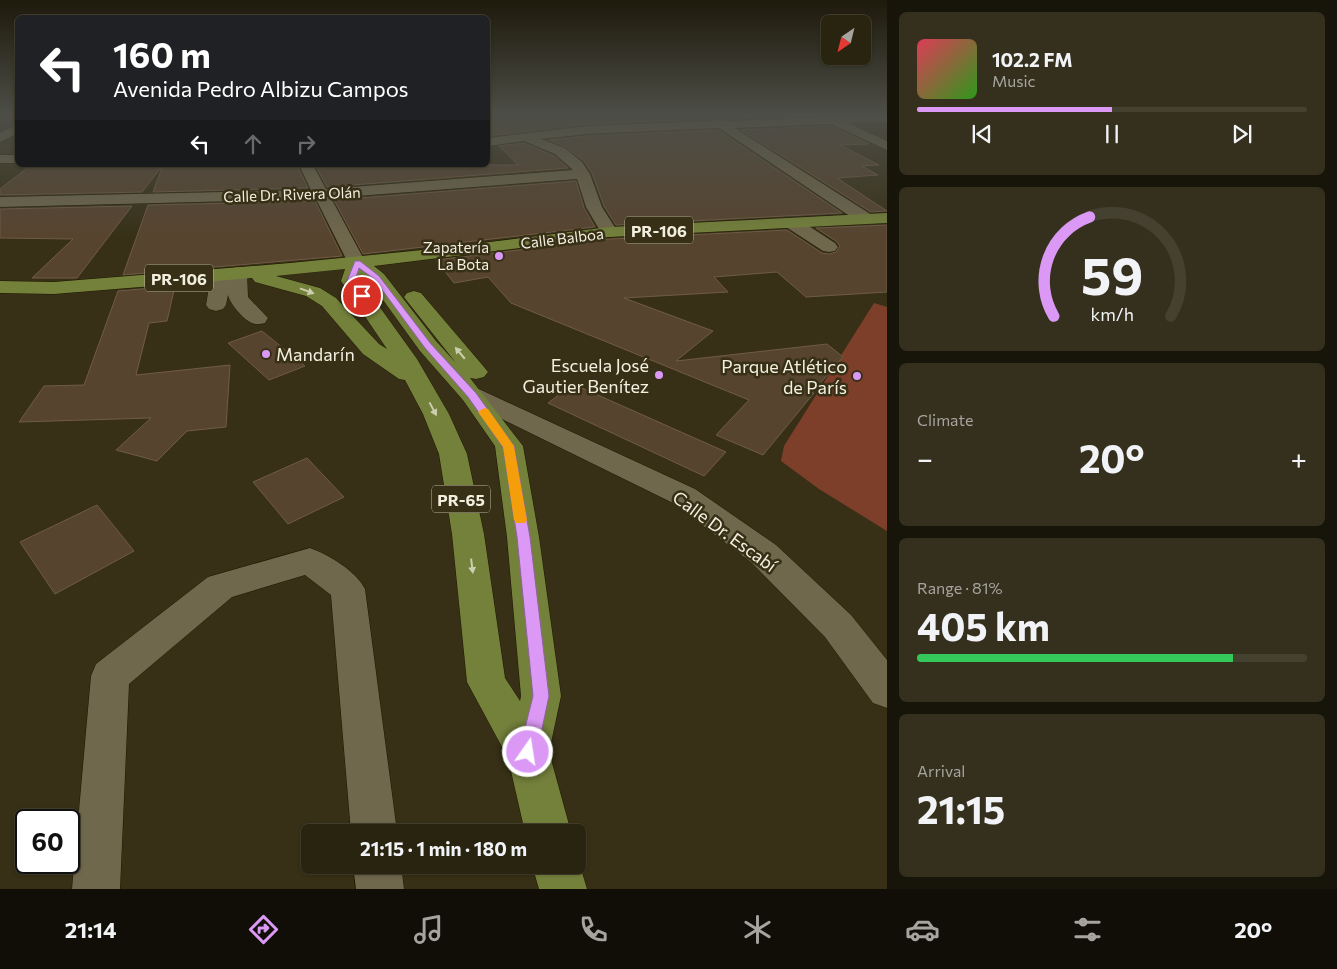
<!DOCTYPE html>
<meta charset="utf-8">
<style>
:root{--surface:#292410;--page:#35301e;--text:#f1f3f6;--muted:#a5a49f;--line:#454130;--accent:#db99f5}
body{margin:0;font-family:Commissioner,sans-serif;background:var(--page);color:var(--text);height:100vh;display:flex;flex-direction:column;font-size:19px;white-space:nowrap}
*{box-sizing:border-box;margin:0}
p{font-size:16px;color:var(--muted)}
.icon{flex:none;width:28px;height:28px;fill:none;stroke:currentColor;stroke-width:2;stroke-linecap:round;stroke-linejoin:round}
.map{position:relative;flex:1;overflow:hidden}
.details{display:flex;flex-direction:column;gap:12px;padding:12px;background:#171409;width:450px}
.details>*{flex:none}
.banner{position:absolute;left:15px;top:15px;width:475px;height:152px;border-radius:8px;box-shadow:0 1px 4px #0004,0 0 0 1px var(--line);background:#202124;color:#fff;overflow:hidden}
.needle{width:32px;rotate:215deg}
.fabs{position:absolute;left:821px;top:15px;display:grid;gap:10px}
.fabs a{display:grid;place-items:center;width:50px;height:50px;border-radius:8px;background:var(--surface);box-shadow:0 1px 4px #0004,0 0 0 1px var(--line);font-size:25px}
.speed{position:absolute;left:15px;top:809px;display:flex;gap:10px;font-size:25px;font-weight:700;text-align:center}
.speed>*{display:grid;place-content:center;width:65px;height:65px;border-radius:50%;background:var(--surface);box-shadow:0 1px 4px #0004,0 0 0 1px var(--line);line-height:1}
.speed .limit{border:2px solid #111;border-radius:8px;background:#fff;color:#111}
.pin{position:absolute;display:grid;place-items:center;width:42px;height:42px;color:#fff;margin:-21px;border:2px solid #fff;border-radius:50%;box-shadow:0 1px 5px #0007}
.me{position:absolute;width:55px;margin:-28px;rotate:13deg;stroke-linejoin:round;filter:drop-shadow(0 0 4px #0008)}
.turn{display:flex;align-items:center;gap:18px;height:105px;padding:0 15px;font-size:22px}
.turn .icon{width:65px;height:65px;stroke-width:2.5}
.turn b{display:block;font-size:35px;line-height:42px}
.lanes{display:flex;align-items:center;height:48px;padding:0 15px;background:#0003;justify-content:center;gap:25px;direction:ltr}
.lanes .off{opacity:.35}
.big{font-size:38px;font-weight:700;line-height:1.1}
.details .tile{flex:1;display:flex;flex-direction:column;justify-content:center;gap:8px;min-width:0;padding:0 18px;border-radius:8px;background:var(--page)}
.details .dial{align-items:center;gap:0}
.dial svg{height:130px;overflow:visible;fill:none;stroke:var(--line);stroke-width:7;stroke-linecap:round;text-anchor:middle}
.dial text{fill:var(--text);stroke:none}
.song{display:flex;align-items:center;gap:15px}
.cover{width:60px;height:60px;border-radius:8px;background:linear-gradient(135deg,hsl(350 70% 55%),hsl(110 70% 35%))}
.played{height:5px;border-radius:2px;background:linear-gradient(90deg,var(--accent) 50%,var(--line) 50%)}
.keys{display:flex;justify-content:space-around;direction:ltr}
.heat{display:flex;justify-content:space-between;align-items:center;font-size:28px;direction:ltr}
.charge{height:8px;border-radius:4px;background:linear-gradient(90deg,#34c759 81%,var(--line) 0)}
.trip{position:absolute;left:301px;top:824px;width:285px;height:50px;border-radius:8px;background:var(--surface);box-shadow:0 1px 4px #0004,0 0 0 1px var(--line);font-weight:700;line-height:50px;text-align:center}
.menu{display:flex;height:80px;justify-content:space-around;align-items:center;background:#100e06;color:var(--muted)}
.menu .icon{width:35px;height:35px}
.menu .on{color:var(--accent)}
.menu b{font-size:22px;color:var(--text)}
main{display:flex;flex:1;min-height:0}
.map>svg:first-child{display:block}
.green{fill:#7e3f2a}
.building{fill:#57442f;stroke:#705b46}
.lines{fill:none;stroke-linecap:round;stroke-linejoin:round}
.minor-casing{stroke:#1e1800;stroke-width:1}
.major-casing{stroke:#1e1800;stroke-width:1}
.minor{fill:#70684d;fill-rule:evenodd}
.major{fill:#74813b;fill-rule:evenodd}
.oneway{fill:#cdceae}
.route{fill:#db99f5;stroke:#8e639f}
.slow{fill:#f59e0b}
.poi-dot{fill:#db99f5;stroke:#373016;stroke-width:2}
.labels{text-anchor:middle;dominant-baseline:central;stroke-width:5;stroke-linejoin:round;paint-order:stroke}
.far-street-label{font-size:15px;fill:#f3efdf;stroke:#373016}
.far-poi-label{font-size:15px;fill:#f3efdf;stroke:#373016;text-anchor:end}
.shield{fill:#373016;stroke:#bbb6a3;stroke-width:1}
.shield-label{font-size:16px;font-weight:bold;fill:#f3efdf}
.poi-label{font-size:18px;fill:#f3efdf;stroke:#373016;text-anchor:end}
.street-label{font-size:18px;fill:#f3efdf;stroke:#373016}
</style>
<main>
<div class="map">
<svg width="887" height="889" viewBox="0 0 887 889">
<rect width="100%" height="100%" fill="#373016"/>
<path class="green" d="M 874,303 L 887,307 L 887,531 L 819,489 L 781,461 L 784,446 Z"/>
<path class="building" d="M 530,115 L 814,115 L 816,116 L 724,119 L 718,117 L 714,119 L 587,124 L 488,136 L 488,125 Z
M 831,126 L 869,144 L 840,145 L 879,165 L 862,166 L 878,175 L 837,178 L 887,211 L 871,212 L 741,130 Z
M 718,130 L 842,213 L 616,225 L 604,206 L 592,173 L 584,161 L 566,147 L 549,140 L 587,136 Z
M 524,143 L 554,156 L 568,168 L 327,187 L 315,165 L 518,165 L 499,146 Z
M 31,165 L 163,165 L 142,192 L 0,195 L 0,189 Z
M 163,165 L 297,165 L 308,188 L 153,192 Z
M 576,181 L 584,208 L 595,227 L 363,254 L 334,200 Z
M 315,201 L 342,256 L 123,275 L 148,205 Z
M 132,206 L 77,278 L 32,278 L 73,239 L 0,238 L 0,209 Z
M 887,225 L 887,292 L 806,297 L 777,272 L 714,277 L 728,292 L 624,298 L 713,331 L 676,361 L 827,344 L 843,357 L 812,393 L 814,393 L 763,455 L 716,435 L 749,400 L 511,303 L 488,277 L 454,283 L 436,260 L 609,239 L 787,230 L 822,253 L 829,254 L 836,252 L 840,246 L 836,241 L 816,228 Z
M 175,286 L 167,321 L 149,323 L 136,375 L 230,365 L 226,427 L 187,431 L 157,461 L 116,450 L 151,418 L 19,422 L 44,386 L 84,385 L 118,291 Z
M 262,331 L 305,366 L 269,380 L 228,343 Z
M 573,384 L 726,452 L 704,476 L 548,403 Z
M 307,458 L 344,497 L 288,524 L 253,482 Z
M 97,505 L 134,551 L 55,594 L 20,542 Z"/>
<g class="lines">
<g class="minor-casing">
<path id="minor" d="M 887,115 L 887,122 L 848,123 L 887,141 L 887,150 L 831,124 L 735,128 L 872,215 L 874,219 L 872,223 L 860,223 L 719,128 L 587,134 L 541,139 L 565,148 L 582,162 L 590,174 L 602,207 L 618,232 L 615,236 L 609,237 L 603,236 L 586,207 L 577,179 L 331,198 L 366,263 L 364,267 L 357,269 L 350,267 L 316,199 L 0,207 L 0,197 L 311,190 L 299,165 L 313,165 L 326,189 L 573,170 L 555,154 L 524,141 L 488,146 L 488,138 L 587,126 L 714,121 L 719,119 L 724,121 Z
M 18,124 L 18,133 L 0,142 L 0,133 Z
M 0,155 L 18,155 L 18,163 L 0,163 Z
M 792,218 L 798,219 L 835,243 L 838,247 L 835,251 L 829,252 L 823,251 L 786,227 L 784,223 L 786,219 Z
M 237,267 L 244,269 L 247,273 L 248,297 L 268,318 L 265,323 C 260,324 257,325 252,323 C 244,320 230,304 228,295 L 226,305 L 223,309 L 216,311 L 209,309 L 206,305 L 211,275 L 214,271 L 221,269 L 228,272 L 230,269 Z
M 472,387 L 481,390 L 695,489 L 776,545 L 851,615 L 887,660 L 887,708 L 873,703 L 825,637 L 752,563 L 673,503 L 463,400 L 459,395 L 463,390 Z
M 310,548 C 329,555 356,571 365,589 L 397,832 L 351,832 L 331,595 L 305,575 L 232,597 L 129,684 L 120,889 L 72,889 L 91,676 L 96,664 L 208,577 Z
M 353,865 L 401,865 L 404,889 L 356,889 Z"/>
</g>
<g class="major-casing">
<path id="major" d="M 887,213 L 887,223 L 609,237 L 374,266 L 384,274 L 436,341 L 456,363 L 407,301 L 404,297 L 407,293 L 414,291 L 421,293 L 484,367 L 488,372 L 484,377 L 476,379 L 470,378 L 523,446 L 539,537 L 561,696 L 549,752 L 571,832 L 525,832 L 508,758 L 467,682 L 452,534 L 439,454 L 423,414 L 405,380 L 399,379 L 363,354 L 322,306 L 306,296 L 255,282 L 252,278 L 54,294 L 0,293 L 0,281 L 54,282 L 290,263 L 433,249 L 609,227 ZM 345,269 L 341,281 L 387,349 L 379,344 L 336,298 L 320,288 L 276,276 ZM 362,276 L 370,282 L 420,351 L 463,400 L 495,446 L 507,537 L 521,696 L 520,701 L 505,678 L 484,534 L 467,454 L 449,414 L 417,359 L 361,281 Z
M 578,859 L 587,889 L 539,889 L 532,865 L 578,865 Z"/>
</g>
<use href="#minor" class="minor"/>
<use href="#major" class="major"/>
</g>
<defs><path id="oneway-solid" d="M-6-.8H1V-3.2L6.5 0L1 3.2V.8H-6Z" transform="scale(1.25)"/></defs>
<g class="oneway">
<use href="#oneway-solid" transform="translate(307 291) rotate(20)"/>
<use href="#oneway-solid" transform="translate(460 353) rotate(-130)"/>
<use href="#oneway-solid" transform="translate(433 409) rotate(62)"/>
<use href="#oneway-solid" transform="translate(472 566) rotate(83)"/>
</g>
<linearGradient id="sky" x2="0" y2="1"><stop stop-color="#1e1a0c"/><stop offset="0.48" stop-color="#4d4e47"/><stop offset="1" stop-color="#4d4e47" stop-opacity="0"/></linearGradient>
<rect width="887" height="239" fill="url(#sky)"/>
<path class="route" d="M 355,261 L 360,261 L 379,276 L 431,344 L 476,393 L 514,446 L 530,537 L 549,696 L 537,752 L 534,758 L 528,760 L 522,758 L 519,752 L 533,696 L 517,537 L 503,447 L 468,397 L 425,348 L 374,279 L 359,268 L 355,281 L 366,296 L 359,298 L 347,281 Z"/>
<path class="slow" d="M 484,408 L 488,409 L 514,446 L 527,520 L 525,523 L 516,523 L 514,520 L 503,447 L 478,412 Z"/>
<g class="poi-dot">
<circle cx="499" cy="256" r="5"/>
<circle cx="266" cy="354" r="5"/>
<circle cx="659" cy="375" r="5"/>
<circle cx="857" cy="376" r="5"/>
</g>
<g class="labels">
<g class="far-street-label">
<text transform="translate(292 194) rotate(-2)">Calle Dr. Rivera Olán</text>
<text transform="translate(562 238) rotate(-7)">Calle Balboa</text>
</g>
<g class="far-poi-label">
<text x="489" y="247">Zapatería<tspan x="489" dy="17">La Bota</tspan></text>
</g>
<g class="shield">
<rect x="625" y="216.5" width="68" height="27" rx="4"/>
<rect x="145" y="264.5" width="68" height="27" rx="4"/>
<rect x="432" y="485.5" width="58" height="27" rx="4"/>
</g>
<g class="shield-label">
<text x="659" y="230">PR-106</text>
<text x="179" y="278">PR-106</text>
<text x="461" y="499">PR-65</text>
</g>
<g class="poi-label">
<text x="276" y="354" text-anchor="start">Mandarín</text>
<text x="649" y="365">Escuela José<tspan x="649" dy="21">Gautier Benítez</tspan></text>
<text x="847" y="366">Parque Atlético<tspan x="847" dy="21">de París</tspan></text>
</g>
<g class="street-label">
<text transform="translate(725 531) rotate(36)">Calle Dr. Escabí</text>
</g>
</g>
</svg>
<div class="fabs">
<a><svg class="needle" viewBox="-14 -14 28 28"><path d="M0-13l5 13h-10z" fill="#e53935"/><path d="M0 13l5-13h-10z" fill="#a5a49f"/></svg></a>
</div>
<div class="speed"><div class="limit">60</div></div>
<div class="pin" style="left:362px;top:296px;background:#d93025"><svg class="icon" aria-label="arrive" viewBox="0 0 24 24"><path d="M6 21V4h12l-3 4 3 4H6"/></svg></div>
<svg class="me" style="left:528px;top:752px" viewBox="-20 -20 40 40"><circle r="17" fill="#db99f5" stroke="#fff" stroke-width="3"/><path d="M0-11L8 9 0 5-8 9z" fill="#fff"/></svg>
<div class="trip">21:15 · 1 min · 180 m</div>
<div class="banner">
<div class="turn"><svg class="icon" aria-label="left" viewBox="0 0 24 24"><path d="M17 20v-9H6M10 6l-5 5 5 5"/></svg><div><b>160 m</b>Avenida Pedro Albizu Campos</div></div>
<div class="lanes"><svg class="icon" aria-label="left" viewBox="0 0 24 24"><path d="M17 20v-9H6M10 6l-5 5 5 5"/></svg><svg class="icon off" aria-label="ahead" viewBox="0 0 24 24"><path d="M12 20V5M6 11l6-6 6 6"/></svg><svg class="icon off" aria-label="right" viewBox="0 0 24 24"><path d="M7 20v-9h11M14 6l5 5-5 5"/></svg></div>
</div>
</div>
<section class="details">
<div class="tile">
<div class="song"><i class="cover"></i><div><b>102.2 FM</b><p>Music</p></div></div>
<div class="played"></div>
<div class="keys"><svg class="icon" aria-label="previous" viewBox="0 0 24 24"><path d="M18 5L8 12l10 7zM5 5v14"/></svg><svg class="icon" aria-label="pause" viewBox="0 0 24 24"><path d="M8 5v14M16 5v14"/></svg><svg class="icon" aria-label="next" viewBox="0 0 24 24"><path d="M6 5l10 7-10 7zM19 5v14"/></svg></div>
</div>
<div class="tile dial"><svg viewBox="0 0 100 80">
<path d="M14 69A42 42 0 1 1 86 69"/>
<path d="M14 69A42 42 0 0 1 36 8" stroke="#db99f5"/>
<text x="50" y="56" font-size="32" font-weight="700">59</text>
<text x="50" y="72" font-size="11">km/h</text>
</svg></div>
<div class="tile"><p>Climate</p>
<div class="heat"><a>−</a><b class="big">20°</b><a>+</a></div>
</div>
<div class="tile"><p>Range · 81%</p><b class="big">405 km</b><div class="charge"></div></div>
<div class="tile"><p>Arrival</p><b class="big">21:15</b></div>
</section>
</main>
<nav class="menu">
<b>21:14</b>
<svg class="icon on" aria-label="directions" viewBox="0 0 24 24"><path d="M12 3l9 9-9 9-9-9zM9 14v-3h6M13 9l2 2-2 2"/></svg>
<svg class="icon" aria-label="music" viewBox="0 0 24 24"><path d="M9 18V5l10-2v13"/><circle cx="6" cy="18" r="3"/><circle cx="16" cy="16" r="3"/></svg>
<svg class="icon" aria-label="phone" viewBox="0 0 24 24"><path d="M5 4h4l2 5-3 2q2 4 5 5l2-3 5 2v4C11 20 4 13 5 4z"/></svg>
<svg class="icon" aria-label="climate" viewBox="0 0 24 24"><path d="M12 3v18M4 7l16 10M4 17L20 7"/></svg>
<svg class="icon" aria-label="car" viewBox="0 0 24 24"><path d="M5 17H2v-5l4-1 3-4h7l3 4 3 1v5h-3M9 17h6M6 11h13"/><circle cx="7" cy="17" r="2"/><circle cx="17" cy="17" r="2"/></svg>
<svg class="icon" aria-label="filters" viewBox="0 0 24 24"><path d="M4 7h16M4 17h16"/><circle cx="9" cy="7" r="2"/><circle cx="15" cy="17" r="2"/></svg>
<b>20°</b>
</nav>
